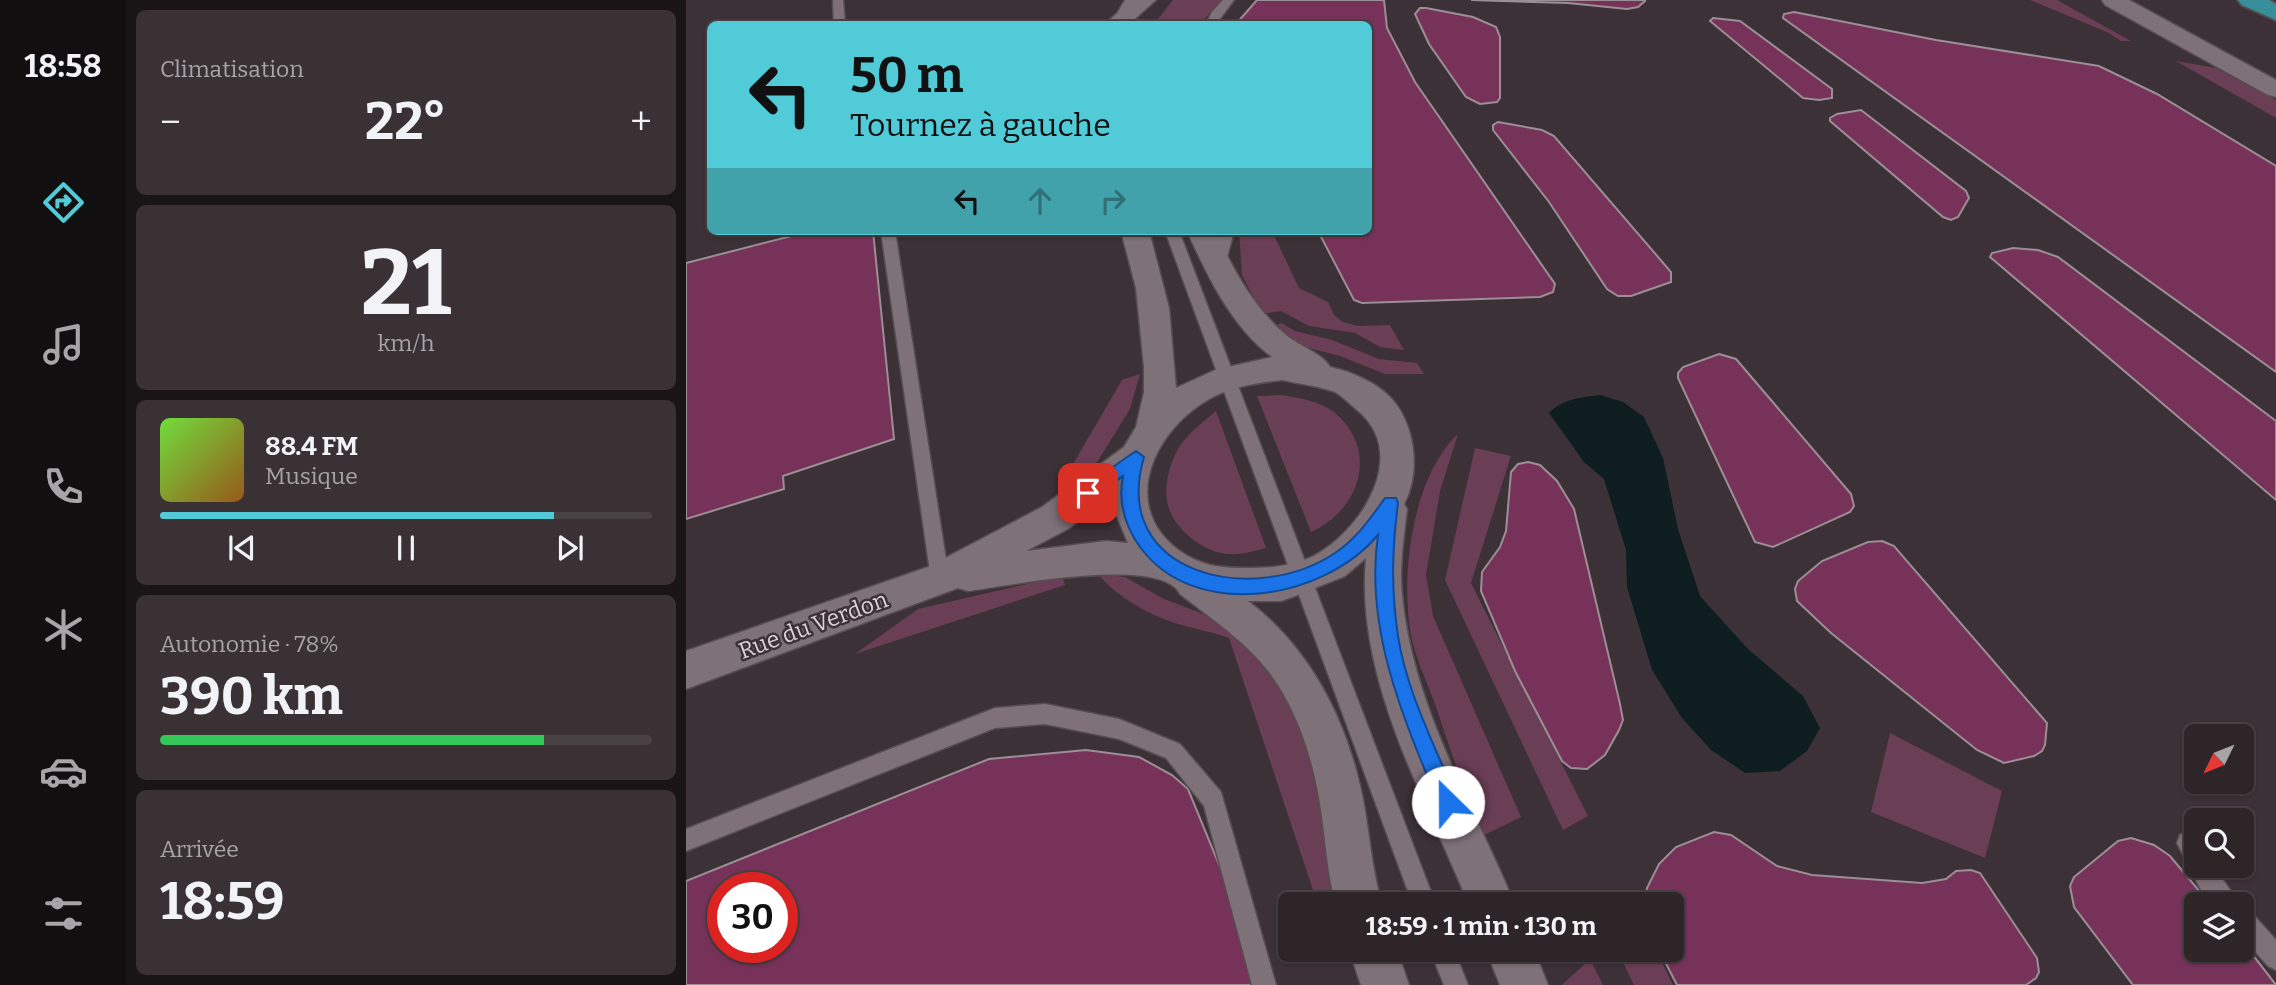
<!DOCTYPE html>
<html lang="fr">
<meta charset="utf-8">
<style>
:root{--surface:#2d2528;--page:#393134;--text:#f1f3f6;--muted:#a7a5a8;--line:#484245;--accent:#52cbd8}
body{margin:0;font-family:Bitter,serif;background:var(--page);color:var(--text);height:100vh;display:flex;flex-direction:column;font-size:26px;white-space:nowrap}
*{box-sizing:border-box;margin:0}
p{font-size:23px;color:var(--muted)}
.icon{flex:none;width:38px;height:38px;fill:none;stroke:currentColor;stroke-width:2;stroke-linecap:round;stroke-linejoin:round}
.map{position:relative;flex:1;overflow:hidden}
.details{display:flex;flex-direction:column;gap:10px;padding:10px;background:#191416;width:560px}
.details>*{flex:none}
.banner{position:absolute;left:21px;top:21px;width:665px;height:214px;border-radius:10px;box-shadow:0 2px 5px #0004,0 0 0 2px var(--line);background:#52cbd8;color:#111;overflow:hidden}
.needle{width:46px;rotate:227deg}
.buttons{position:absolute;left:1498px;top:724px;display:grid;gap:14px}
.buttons a{display:grid;place-items:center;width:70px;height:70px;border-radius:10px;background:var(--surface);box-shadow:0 2px 5px #0004,0 0 0 2px var(--line);font-size:35px}
.speed{position:absolute;left:21px;top:872px;display:flex;gap:14px;font-size:35px;font-weight:700;text-align:center}
.speed>*{display:grid;place-content:center;width:91px;height:91px;border-radius:50%;background:var(--surface);box-shadow:0 2px 5px #0004,0 0 0 2px var(--line);line-height:1}
.speed .limit{border:10px solid #d22;background:#fff;color:#111}
.pin{position:absolute;display:grid;place-items:center;width:60px;height:60px;color:#fff;margin:-30px;border-radius:14px;box-shadow:0 4px 10px #0006}
.me{position:absolute;width:77px;margin:-38px;rotate:337deg;stroke-linejoin:round;filter:drop-shadow(0 0 5px #0008)}
.turn{display:flex;align-items:center;gap:24px;height:147px;padding:0 28px;font-size:32px}
.turn .icon{width:91px;height:91px;stroke-width:2.5}
.turn b{display:block;font-size:49px;line-height:60px}
.lanes{display:flex;align-items:center;height:66px;padding:0 28px;background:#0003;justify-content:center;gap:35px;direction:ltr}
.lanes .off{opacity:.35}
.big{font-size:52px;font-weight:700;line-height:1.1}
.details .widget{flex:1;display:flex;flex-direction:column;justify-content:center;gap:10px;min-width:0;padding:0 24px;border-radius:10px;background:var(--page)}
.details .dial{align-items:center;gap:0}
.dial b{font-size:91px;line-height:1}
.song{display:flex;align-items:center;gap:21px}
.cover{width:84px;height:84px;border-radius:10px;background:linear-gradient(135deg,hsl(100 70% 55%),hsl(30 70% 35%))}
.played{height:7px;border-radius:4px;background:linear-gradient(90deg,var(--accent) 80%,var(--line) 80%)}
.keys{display:flex;justify-content:space-around;direction:ltr}
.heat{display:flex;justify-content:space-between;align-items:center;font-size:38px;direction:ltr}
.charge{height:10px;border-radius:5px;background:linear-gradient(90deg,#34c759 78%,var(--line) 0)}
.trip{position:absolute;left:592px;top:892px;width:406px;height:70px;border-radius:10px;background:var(--surface);box-shadow:0 2px 5px #0004,0 0 0 2px var(--line);font-weight:700;line-height:70px;text-align:center}
main{display:flex;flex:1;min-height:0}
.tabs{display:flex;flex-direction:column;width:126px;justify-content:space-around;align-items:center;background:#120f10;color:var(--muted)}
.tabs .icon{width:49px;height:49px}
.tabs .active{color:var(--accent)}
.tabs b{font-size:32px;color:var(--text)}
.map>svg:first-child{display:block}
.green{fill:#6a3e55}
.water{fill:#0e1e20}
.building{fill:#773259;stroke:#9b8e94;stroke-width:2;fill-rule:evenodd}
.lines{fill:none;stroke-linecap:round;stroke-linejoin:round}
.lane-casing{stroke:#564d51;stroke-width:3}
.street-casing{stroke:#564d51;stroke-width:3}
.highway-casing{stroke:#564d51;stroke-width:4}
.lane{fill:#7e7177;fill-rule:evenodd}
.street{fill:#7e7177;fill-rule:evenodd}
.highway{fill:#368f99;fill-rule:evenodd}
.route{fill:#1a73e8;stroke:#114b97;stroke-width:2}
.labels{text-anchor:middle;dominant-baseline:central;stroke-width:5;stroke-linejoin:round;paint-order:stroke}
.street-label{font-size:23px;fill:#dad2d6;stroke:#3c3136}
</style>
<main>
<nav class="tabs">
<b>18:58</b>
<svg class="icon active" aria-label="directions" viewBox="0 0 24 24"><path d="M12 3l9 9-9 9-9-9zM9 14v-3h6M13 9l2 2-2 2"/></svg>
<svg class="icon" aria-label="music" viewBox="0 0 24 24"><path d="M9 18V5l10-2v13"/><circle cx="6" cy="18" r="3"/><circle cx="16" cy="16" r="3"/></svg>
<svg class="icon" aria-label="phone" viewBox="0 0 24 24"><path d="M5 4h4l2 5-3 2q2 4 5 5l2-3 5 2v4C11 20 4 13 5 4z"/></svg>
<svg class="icon" aria-label="climate" viewBox="0 0 24 24"><path d="M12 3v18M4 7l16 10M4 17L20 7"/></svg>
<svg class="icon" aria-label="car" viewBox="0 0 24 24"><path d="M5 17H2v-5l4-1 3-4h7l3 4 3 1v5h-3M9 17h6M6 11h13"/><circle cx="7" cy="17" r="2"/><circle cx="17" cy="17" r="2"/></svg>
<svg class="icon" aria-label="filters" viewBox="0 0 24 24"><path d="M4 7h16M4 17h16"/><circle cx="9" cy="7" r="2"/><circle cx="15" cy="17" r="2"/></svg>
</nav>
<section class="details">
<div class="widget"><p>Climatisation</p>
<div class="heat"><a>−</a><b class="big">22°</b><a>+</a></div>
</div>
<div class="widget dial"><b>21</b><p>km/h</p></div>
<div class="widget">
<div class="song"><i class="cover"></i><div><b>88.4 FM</b><p>Musique</p></div></div>
<div class="played"></div>
<div class="keys"><svg class="icon" aria-label="previous" viewBox="0 0 24 24"><path d="M18 5L8 12l10 7zM5 5v14"/></svg><svg class="icon" aria-label="pause" viewBox="0 0 24 24"><path d="M8 5v14M16 5v14"/></svg><svg class="icon" aria-label="next" viewBox="0 0 24 24"><path d="M6 5l10 7-10 7zM19 5v14"/></svg></div>
</div>
<div class="widget"><p>Autonomie · 78%</p><b class="big">390 km</b><div class="charge"></div></div>
<div class="widget"><p>Arrivée</p><b class="big">18:59</b></div>
</section>
<div class="map">
<svg width="1590" height="985" viewBox="0 0 1590 985">
<rect width="100%" height="100%" fill="#3c3136"/>
<path class="green" d="M 487,0 L 536,0 L 514,24 L 468,24 Z
M 1344,0 L 1371,0 L 1445,41 L 1435,41 L 1423,33 Z
M 1490,61 L 1530,68 L 1590,100 L 1590,118 Z
M 553,231 L 586,231 L 613,288 L 642,302 L 648,315 L 657,322 L 672,326 L 704,325 L 718,350 L 694,347 L 669,333 L 623,326 L 595,311 L 576,314 L 556,275 Z
M 595,323 L 609,331 L 646,340 L 693,359 L 731,363 L 738,374 L 699,374 L 654,356 L 615,346 L 586,327 Z
M 454,374 L 444,409 L 405,472 L 389,484 L 387,464 L 436,380 Z
M 596,395 C 613,398 634,401 648,412 C 694,450 674,510 625,532 L 571,396 Z
M 530,411 L 580,548 C 568,551 556,555 543,554 C 517,553 485,527 481,501 C 478,485 484,463 492,449 C 501,434 517,422 530,411 Z
M 772,434 L 754,491 L 740,575 L 747,616 L 835,817 L 794,837 C 779,792 763,746 748,701 C 740,680 729,657 725,635 C 714,576 726,477 772,434 Z
M 789,448 L 825,456 L 785,583 L 902,816 L 877,830 L 759,580 Z
M 412,574 L 439,577 L 478,599 L 523,616 L 548,634 L 595,680 L 631,762 L 652,905 L 632,905 L 543,638 C 527,632 512,630 496,625 C 468,618 430,597 412,574 Z
M 376,576 L 379,585 L 169,654 L 232,609 Z
M 1204,733 L 1316,791 L 1299,858 L 1185,812 Z
M 931,950 L 970,950 L 987,985 L 948,985 Z
M 904,959 L 917,985 L 876,985 Z"/>
<path class="water" d="M 914,395 L 937,402 L 958,417 L 977,458 L 992,529 L 1014,596 L 1062,649 L 1117,696 L 1134,728 L 1121,751 L 1094,771 L 1059,773 L 1025,750 L 996,718 L 966,670 L 941,587 L 940,550 L 918,479 L 898,462 L 863,413 C 877,399 895,397 914,395 Z"/>
<path class="building" d="M 571,0 L 698,0 L 701,28 L 729,82 L 869,284 L 867,292 L 854,297 L 676,303 L 668,300 L 632,231 L 682,231 L 682,24 L 550,24 Z
M 785,0 L 959,0 L 959,1 L 952,7 L 941,9 L 882,3 Z
M 740,8 L 787,17 L 810,27 L 814,37 L 814,98 L 811,102 L 794,104 L 780,97 L 743,44 L 729,14 L 734,8 Z
M 1108,12 L 1250,40 L 1413,66 L 1471,94 L 1590,166 L 1590,372 L 1097,18 L 1098,14 Z
M 1027,18 L 1054,21 L 1146,89 L 1146,98 L 1133,100 L 1117,98 L 1024,21 Z
M 1175,110 L 1280,191 L 1283,198 L 1272,217 L 1265,220 L 1257,217 L 1144,121 L 1144,118 L 1151,114 Z
M 812,122 L 856,130 L 868,136 L 985,272 L 985,282 L 945,296 L 932,296 L 921,289 L 863,202 L 807,130 L 807,125 Z
M 125,231 L 187,231 L 208,439 L 97,476 L 98,489 L 0,519 L 0,263 Z
M 1327,248 L 1352,250 L 1372,257 L 1590,421 L 1590,500 L 1304,257 L 1306,253 Z
M 1033,354 L 1050,359 L 1165,494 L 1168,506 L 1164,512 L 1087,547 L 1069,542 L 992,378 L 992,373 L 997,367 Z
M 842,462 L 854,465 L 871,481 L 888,509 L 934,704 L 937,720 L 933,730 L 919,755 L 901,769 L 885,768 L 876,761 L 829,671 L 795,591 L 796,572 L 814,547 L 820,531 L 825,472 L 832,464 Z
M 1196,541 L 1208,546 L 1361,723 L 1359,745 L 1356,751 L 1348,756 L 1318,763 L 1291,750 L 1145,633 L 1111,601 L 1109,589 L 1112,581 L 1136,561 L 1182,542 Z
M 400,750 L 453,757 L 486,775 L 502,789 L 564,940 L 565,985 L 0,985 L 0,881 L 303,759 ZM 37,887 L 96,887 L 96,947 L 37,947 Z
M 1028,832 L 1045,835 L 1091,866 L 1126,875 L 1236,883 L 1260,879 L 1270,871 L 1285,870 L 1294,873 L 1351,958 L 1353,972 L 1350,978 L 1340,985 L 991,985 L 973,950 L 985,950 L 985,905 L 958,905 L 961,888 L 973,864 L 990,847 Z
M 1445,838 L 1468,845 L 1484,856 L 1525,905 L 1510,905 L 1510,950 L 1556,950 L 1556,941 L 1590,985 L 1447,985 L 1388,907 L 1384,886 L 1388,877 L 1432,841 Z"/>
<g class="lines">
<g class="lane-casing">
<path id="lane" d="M 147,0 L 157,0 L 159,24 L 148,24 Z
M 439,0 L 449,0 L 435,24 L 425,24 Z
M 537,0 L 548,0 L 530,24 L 520,24 L 526,12 Z
M 195,231 L 209,231 L 263,579 L 261,585 L 254,587 L 247,585 L 245,579 Z
M 479,231 L 493,231 L 750,905 L 727,905 Z
M 534,231 L 548,231 L 539,265 L 532,270 L 525,265 Z
M 359,704 L 433,719 L 494,744 L 535,792 L 590,985 L 566,985 L 518,806 L 480,758 L 433,739 L 359,724 L 309,728 L 0,851 L 0,829 L 309,708 Z
M 1510,826 L 1510,866 L 1527,866 L 1555,905 L 1528,905 L 1515,890 L 1491,843 L 1494,835 Z
M 1556,907 L 1564,911 L 1590,940 L 1590,970 L 1582,966 L 1556,937 Z
M 744,950 L 768,950 L 782,985 L 758,985 Z"/>
</g>
<g class="street-casing">
<path id="street" d="M 446,0 L 470,0 L 443,24 L 419,24 Z
M 1416,0 L 1443,0 L 1590,80 L 1590,97 L 1582,95 L 1419,5 Z
M 435,231 L 463,231 L 483,308 L 490,388 L 529,370 L 586,357 C 545,326 522,277 501,231 L 529,231 C 547,269 567,307 600,335 C 613,346 636,353 644,367 C 667,372 695,384 710,404 C 730,432 734,474 718,504 L 721,509 C 718,537 713,566 716,594 C 726,705 787,804 829,905 L 783,905 C 739,796 669,679 680,558 L 659,576 L 609,596 L 595,601 L 562,601 C 628,651 665,729 679,810 C 684,842 687,874 696,905 L 650,905 C 641,873 640,842 635,810 C 628,761 611,706 579,667 C 555,638 523,617 494,594 C 476,555 320,586 282,591 L 272,588 L 0,689 L 0,651 L 242,567 L 356,507 L 438,447 L 450,427 L 458,392 L 458,367 L 450,288 ZM 597,380 C 613,384 633,386 649,392 C 656,396 663,403 670,409 C 723,451 680,524 633,553 C 611,566 586,568 561,568 C 539,568 520,567 500,555 C 430,512 465,431 525,398 C 548,386 572,383 597,380 ZM 427,494 L 429,512 L 442,543 L 420,541 L 340,551 L 382,529 Z
M 663,950 L 711,950 L 723,985 L 675,985 Z
M 800,950 L 848,950 L 862,985 L 814,985 Z"/>
</g>
<g class="highway-casing">
<path id="highway" d="M 1552,0 L 1583,0 L 1590,4 L 1590,20 L 1556,5 Z"/>
</g>
<use href="#lane" class="lane"/>
<use href="#street" class="street"/>
<use href="#highway" class="highway"/>
</g>
<path class="route" d="M 450,451 L 458,457 C 423,576 569,607 649,553 C 670,539 684,519 699,498 L 710,498 L 712,503 C 706,549 705,589 712,636 C 720,691 751,750 772,802 L 769,809 L 762,812 L 755,809 C 719,722 678,631 692,535 C 637,600 509,622 454,547 C 439,526 432,501 437,476 L 408,498 L 397,498 L 394,493 L 397,488 Z"/>
<g class="labels">
<g class="street-label">
<text transform="translate(127 625) rotate(-20)">Rue du Verdon</text>
</g>
</g>
</svg>
<div class="buttons">
<a><svg class="needle" viewBox="-14 -14 28 28"><path d="M0-13l5 13h-10z" fill="#e53935"/><path d="M0 13l5-13h-10z" fill="#a7a5a8"/></svg></a>
<a><svg class="icon" aria-label="search" viewBox="0 0 24 24"><circle cx="10" cy="10" r="6"/><path d="M15 15l6 6"/></svg></a>
<a><svg class="icon" aria-label="layers" viewBox="0 0 24 24"><path d="M12 4l9 5-9 5-9-5zM3 14l9 5 9-5"/></svg></a>
</div>
<div class="speed"><div class="limit">30</div></div>
<div class="pin" style="left:402px;top:493px;background:#d93025"><svg class="icon" aria-label="arrive" viewBox="0 0 24 24"><path d="M6 21V4h12l-3 4 3 4H6"/></svg></div>
<svg class="me" style="left:762px;top:802px" viewBox="-20 -20 40 40"><circle r="19" fill="#fff"/><path d="M0-13L10 11 0 6-10 11z" fill="#1a73e8"/></svg>
<div class="trip">18:59 · 1 min · 130 m</div>
<div class="banner">
<div class="turn"><svg class="icon" aria-label="left" viewBox="0 0 24 24"><path d="M17 20v-9H6M10 6l-5 5 5 5"/></svg><div><b>50 m</b>Tournez à gauche</div></div>
<div class="lanes"><svg class="icon" aria-label="left" viewBox="0 0 24 24"><path d="M17 20v-9H6M10 6l-5 5 5 5"/></svg><svg class="icon off" aria-label="ahead" viewBox="0 0 24 24"><path d="M12 20V5M6 11l6-6 6 6"/></svg><svg class="icon off" aria-label="right" viewBox="0 0 24 24"><path d="M7 20v-9h11M14 6l5 5-5 5"/></svg></div>
</div>
</div>
</main>
